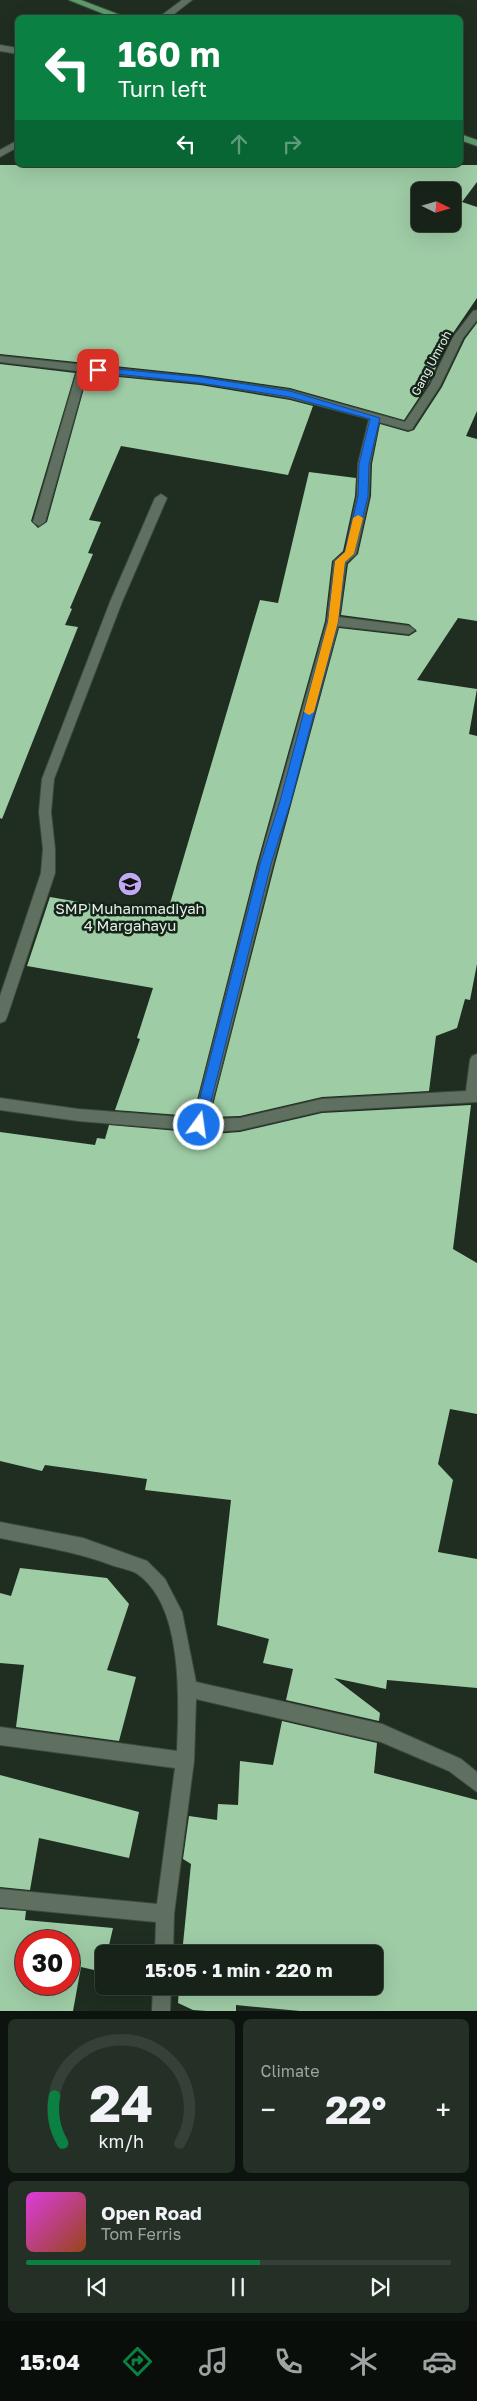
<!DOCTYPE html>
<meta charset="utf-8">
<style>
:root{--surface:#172219;--page:#242f26;--text:#f1f3f6;--muted:#9ea4a2;--line:#363f38;--accent:#0b8043}
body{margin:0;font-family:"Golos Text",sans-serif;background:var(--page);color:var(--text);height:100vh;display:flex;flex-direction:column;font-size:19px;white-space:nowrap}
*{box-sizing:border-box;margin:0}
p{font-size:16px;color:var(--muted)}
.icon{flex:none;width:28px;height:28px;fill:none;stroke:currentColor;stroke-width:2;stroke-linecap:round;stroke-linejoin:round}
.map{position:relative;height:2011px;overflow:hidden}
.drawer{display:flex;flex-direction:column;gap:8px;padding:8px;background:#0d130e;flex:1}
.drawer>*{flex:none}
.guide{position:absolute;left:15px;top:15px;width:448px;height:152px;border-radius:8px;box-shadow:0 5px 20px #0002,0 0 0 1px var(--line);background:#0b8043;color:#fff;overflow:hidden}
.needle{width:32px;rotate:95deg}
.buttons{position:absolute;left:411px;top:182px;display:grid;gap:10px}
.buttons a{display:grid;place-items:center;width:50px;height:50px;border-radius:8px;background:var(--surface);box-shadow:0 5px 20px #0002,0 0 0 1px var(--line);font-size:25px}
.speed{position:absolute;left:15px;top:1930px;display:flex;gap:10px;font-size:25px;font-weight:700;text-align:center}
.speed>*{display:grid;place-content:center;width:65px;height:65px;border-radius:50%;background:var(--surface);box-shadow:0 5px 20px #0002,0 0 0 1px var(--line);line-height:1}
.speed .limit{border:8px solid #d22;background:#fff;color:#111}
.pin{position:absolute;display:grid;place-items:center;width:42px;height:42px;color:#fff;margin:-21px;border-radius:10px;box-shadow:0 2px 8px #0006}
.me{position:absolute;width:55px;margin:-28px;rotate:14deg;stroke-linejoin:round;filter:drop-shadow(0 0 4px #0008)}
.turn{display:flex;align-items:center;gap:18px;height:105px;padding:0 20px;font-size:22px}
.turn .icon{width:65px;height:65px;stroke-width:2.5}
.turn b{display:block;font-size:35px;line-height:42px}
.lanes{display:flex;align-items:center;height:48px;padding:0 20px;background:#0003;justify-content:center;gap:25px;direction:ltr}
.lanes .off{opacity:.35}
.big{font-size:38px;font-weight:700;line-height:1.1}
.drawer .tile{flex:1;display:flex;flex-direction:column;justify-content:center;gap:8px;min-width:0;padding:0 18px;border-radius:8px;background:var(--page)}
.drawer .dial{align-items:center;gap:0}
.dial svg{height:130px;overflow:visible;fill:none;stroke:var(--line);stroke-width:7;stroke-linecap:round;text-anchor:middle}
.dial text{fill:var(--text);stroke:none}
.song{display:flex;align-items:center;gap:15px}
.cover{width:60px;height:60px;border-radius:8px;background:linear-gradient(135deg,hsl(300 70% 55%),hsl(20 70% 35%))}
.played{height:5px;border-radius:2px;background:linear-gradient(90deg,var(--accent) 55%,var(--line) 55%)}
.keys{display:flex;justify-content:space-around;direction:ltr}
.heat{display:flex;justify-content:space-between;align-items:center;font-size:28px;direction:ltr}
.drawer .tiles{flex:1;display:grid;gap:8px;grid-template-columns:1fr 1fr}
.tile:last-child{grid-column:span 2}
.trip{position:absolute;left:95px;top:1945px;width:288px;height:50px;border-radius:8px;background:var(--surface);box-shadow:0 5px 20px #0002,0 0 0 1px var(--line);font-weight:700;line-height:50px;text-align:center}
.tab-bar{display:flex;height:80px;justify-content:space-around;align-items:center;background:#090e0a;color:var(--muted)}
.tab-bar .icon{width:35px;height:35px}
.tab-bar .on{color:var(--accent)}
.tab-bar b{font-size:22px;color:var(--text)}
.map>svg:first-child{display:block}
.building{fill:#9ecca5;fill-rule:evenodd}
.lines{fill:none;stroke-linecap:round;stroke-linejoin:round}
.service-casing{stroke:#3d4a3f;stroke-width:2}
.minor-casing{stroke:#3d4a3f;stroke-width:2}
.primary-casing{stroke:#3d4a3f;stroke-width:2}
.service{fill:#5f7061;fill-rule:evenodd}
.minor{fill:#5f7061;fill-rule:evenodd}
.primary{fill:#5d9a6a;fill-rule:evenodd}
.route{fill:#1a73e8;stroke:#114b97}
.slow{fill:#f59e0b}
.labels{text-anchor:middle;dominant-baseline:central;stroke-width:5;stroke-linejoin:round;paint-order:stroke}
.far-street-label{font-size:12px;fill:#e4eee6;stroke:#152418}
.poi-label{font-size:15px;fill:#e4eee6;stroke:#152418}
</style>
<div class="map">
<svg width="477" height="2011" viewBox="0 0 477 2011">
<rect width="100%" height="100%" fill="#1f2e21"/>
<path class="building" d="M 0,165 L 477,165 L 477,182 L 462,202 L 477,207 L 477,298 L 451,336 L 428,384 L 404,420 L 290,388 L 200,375 L 0,354 ZM 420,191 L 452,191 L 452,224 L 420,224 Z
M 477,323 L 477,411 L 466,436 L 477,439 L 477,621 L 458,618 L 417,680 L 477,689 L 469,734 L 477,736 L 477,964 L 470,1000 L 465,999 L 457,1028 L 436,1036 L 429,1091 L 322,1097 L 240,1116 L 210,1117 L 275,864 L 339,628 L 409,636 L 417,631 L 409,624 L 341,615 L 348,564 L 358,554 L 371,496 L 372,464 L 380,424 L 408,432 L 414,430 L 442,387 L 465,339 Z
M 0,364 L 75,373 L 31,521 L 38,528 L 47,522 L 88,374 L 200,385 L 290,400 L 313,406 L 288,475 L 121,446 L 89,520 L 101,522 L 88,553 L 93,554 L 70,608 L 72,609 L 65,625 L 78,627 L 2,819 L 0,818 Z
M 309,472 L 356,478 L 355,496 L 343,551 L 332,561 L 325,621 L 257,864 L 193,1116 L 115,1110 L 140,1039 L 137,1038 L 153,988 L 27,966 L 50,897 L 166,917 L 260,600 L 278,603 Z
M 471,1105 L 453,1249 L 477,1263 L 477,1414 L 450,1409 L 438,1464 L 453,1480 L 438,1552 L 477,1559 L 477,1688 L 387,1680 L 386,1689 L 334,1678 L 380,1713 L 379,1721 L 286,1700 L 293,1669 L 263,1663 L 269,1639 L 217,1625 L 231,1500 L 145,1490 L 147,1479 L 45,1465 L 42,1471 L 0,1461 L 0,1132 L 95,1145 L 97,1138 L 105,1139 L 109,1125 L 213,1134 L 240,1132 L 322,1113 Z
M 20,1568 L 107,1578 L 129,1604 L 107,1670 L 136,1677 L 119,1741 L 16,1727 L 24,1665 L 0,1663 L 0,1593 L 11,1596 Z
M 282,1721 L 377,1743 L 374,1773 L 477,1800 L 477,2011 L 300,2011 L 236,2005 L 236,2011 L 207,2011 L 193,2010 L 178,2003 L 179,1986 L 374,1986 L 374,1954 L 182,1954 L 191,1864 L 183,1859 L 189,1816 L 217,1820 L 218,1804 L 238,1805 L 240,1761 L 273,1765 Z
M 0,1775 L 139,1812 L 129,1858 L 39,1838 L 30,1890 L 0,1887 Z
M 0,1909 L 26,1911 L 25,1920 L 113,1928 L 107,1954 L 104,1954 L 103,1972 L 81,1967 L 73,2011 L 0,2011 ZM 26,1941 L 69,1941 L 69,1984 L 26,1984 Z"/>
<g class="lines">
<g class="service-casing">
<path id="service" d="M 161,494 L 167,498 L 122,602 L 54,779 L 51,812 L 55,849 L 55,873 L 7,1017 L 5,1021 L 0,1023 L 0,996 L 41,873 L 43,849 L 39,812 L 42,779 L 110,602 L 155,498 Z"/>
</g>
<g class="minor-casing">
<path id="minor" d="M 182,0 L 192,0 L 169,18 L 158,18 Z
M 0,45 L 18,48 L 18,54 L 0,51 Z
M 18,140 L 18,147 L 0,157 L 0,150 Z
M 477,310 L 477,320 L 463,338 L 440,386 L 412,429 L 408,430 L 379,422 L 370,464 L 369,496 L 356,554 L 346,563 L 339,617 L 409,626 L 415,630 L 409,634 L 338,626 L 273,864 L 208,1119 L 240,1118 L 322,1099 L 466,1091 L 470,1060 L 472,1056 L 477,1054 L 477,1102 L 322,1111 L 240,1130 L 213,1132 L 78,1121 L 0,1110 L 0,1098 L 78,1109 L 194,1118 L 259,864 L 327,621 L 334,561 L 345,552 L 357,496 L 358,464 L 369,419 L 290,398 L 200,383 L 87,372 L 45,522 L 39,526 L 33,522 L 77,371 L 0,362 L 0,356 L 200,377 L 290,390 L 405,422 L 430,385 L 453,337 L 473,311 Z
M 0,1522 L 83,1538 L 147,1561 L 165,1579 L 182,1612 L 196,1682 L 382,1724 L 461,1759 L 477,1772 L 477,1792 L 449,1771 L 381,1742 L 196,1699 L 194,1761 L 174,1914 L 173,1954 L 155,1954 L 156,1922 L 0,1907 L 0,1889 L 157,1904 L 175,1768 L 0,1745 L 0,1727 L 177,1751 C 179,1702 184,1604 136,1573 C 130,1570 121,1568 114,1566 C 77,1552 39,1546 0,1538 Z
M 153,1986 L 171,1986 L 170,2011 L 152,2011 Z"/>
</g>
<g class="primary-casing">
<path id="primary" d="M 69,0 L 81,0 L 128,18 L 114,18 Z
M 460,134 L 477,140 L 477,146 L 460,140 Z"/>
</g>
<use href="#service" class="service"/>
<use href="#minor" class="minor"/>
<use href="#primary" class="primary"/>
</g>
<path class="route" d="M 95,367 L 200,377 L 290,391 L 380,418 L 369,464 L 368,496 L 354,554 L 345,562 L 338,622 L 291,801 L 271,864 L 205,1125 L 199,1130 L 193,1125 L 260,864 L 280,801 L 328,622 L 335,561 L 345,552 L 358,496 L 359,464 L 370,419 L 290,397 L 200,383 L 98,372 L 94,370 Z"/>
<path class="slow" d="M 358,515 L 363,518 L 354,554 L 345,562 L 338,622 L 314,712 L 309,715 L 304,712 L 328,622 L 335,561 L 345,552 L 353,518 Z"/>
<defs>
<g id="school-disc" transform="scale(1.25)"><circle r="9.5" fill="#c1a8f3" stroke="#152418"/><path d="M0-5L7-2L0 1L-7-2ZM-4 1L0 2.5L4 1V4Q0 6-4 4Z" fill="#111"/></g>
</defs>
<g fill-rule="evenodd">
<use href="#school-disc" x="130" y="884"/>
</g>
<g class="labels">
<g class="far-street-label">
<text transform="translate(431 363) rotate(-62)">Gang Umroh</text>
</g>
<g class="poi-label">
<text x="130" y="908">SMP Muhammadiyah<tspan x="130" dy="17">4 Margahayu</tspan></text>
</g>
</g>
</svg>
<div class="buttons">
<a><svg class="needle" viewBox="-14 -14 28 28"><path d="M0-13l5 13h-10z" fill="#e53935"/><path d="M0 13l5-13h-10z" fill="#9ea4a2"/></svg></a>
</div>
<div class="speed"><div class="limit">30</div></div>
<div class="pin" style="left:98px;top:370px;background:#d93025"><svg class="icon" aria-label="arrive" viewBox="0 0 24 24"><path d="M6 21V4h12l-3 4 3 4H6"/></svg></div>
<svg class="me" style="left:199px;top:1125px" viewBox="-20 -20 40 40"><circle r="17" fill="#1a73e8" stroke="#fff" stroke-width="3"/><path d="M0-11L8 9 0 5-8 9z" fill="#fff"/></svg>
<div class="trip">15:05 · 1 min · 220 m</div>
<div class="guide">
<div class="turn"><svg class="icon" aria-label="left" viewBox="0 0 24 24"><path d="M17 20v-9H6M10 6l-5 5 5 5"/></svg><div><b>160 m</b>Turn left</div></div>
<div class="lanes"><svg class="icon" aria-label="left" viewBox="0 0 24 24"><path d="M17 20v-9H6M10 6l-5 5 5 5"/></svg><svg class="icon off" aria-label="ahead" viewBox="0 0 24 24"><path d="M12 20V5M6 11l6-6 6 6"/></svg><svg class="icon off" aria-label="right" viewBox="0 0 24 24"><path d="M7 20v-9h11M14 6l5 5-5 5"/></svg></div>
</div>
</div>
<section class="drawer">
<div class="tiles">
<div class="tile dial"><svg viewBox="0 0 100 80">
<path d="M14 69A42 42 0 1 1 86 69"/>
<path d="M14 69A42 42 0 0 1 9 40" stroke="#0b8043"/>
<text x="50" y="56" font-size="32" font-weight="700">24</text>
<text x="50" y="72" font-size="11">km/h</text>
</svg></div>
<div class="tile"><p>Climate</p>
<div class="heat"><a>−</a><b class="big">22°</b><a>+</a></div>
</div>
<div class="tile">
<div class="song"><i class="cover"></i><div><b>Open Road</b><p>Tom Ferris</p></div></div>
<div class="played"></div>
<div class="keys"><svg class="icon" aria-label="previous" viewBox="0 0 24 24"><path d="M18 5L8 12l10 7zM5 5v14"/></svg><svg class="icon" aria-label="pause" viewBox="0 0 24 24"><path d="M8 5v14M16 5v14"/></svg><svg class="icon" aria-label="next" viewBox="0 0 24 24"><path d="M6 5l10 7-10 7zM19 5v14"/></svg></div>
</div>
</div>
</section>
<nav class="tab-bar">
<b>15:04</b>
<svg class="icon on" aria-label="directions" viewBox="0 0 24 24"><path d="M12 3l9 9-9 9-9-9zM9 14v-3h6M13 9l2 2-2 2"/></svg>
<svg class="icon" aria-label="music" viewBox="0 0 24 24"><path d="M9 18V5l10-2v13"/><circle cx="6" cy="18" r="3"/><circle cx="16" cy="16" r="3"/></svg>
<svg class="icon" aria-label="phone" viewBox="0 0 24 24"><path d="M5 4h4l2 5-3 2q2 4 5 5l2-3 5 2v4C11 20 4 13 5 4z"/></svg>
<svg class="icon" aria-label="climate" viewBox="0 0 24 24"><path d="M12 3v18M4 7l16 10M4 17L20 7"/></svg>
<svg class="icon" aria-label="car" viewBox="0 0 24 24"><path d="M5 17H2v-5l4-1 3-4h7l3 4 3 1v5h-3M9 17h6M6 11h13"/><circle cx="7" cy="17" r="2"/><circle cx="17" cy="17" r="2"/></svg>
</nav>
